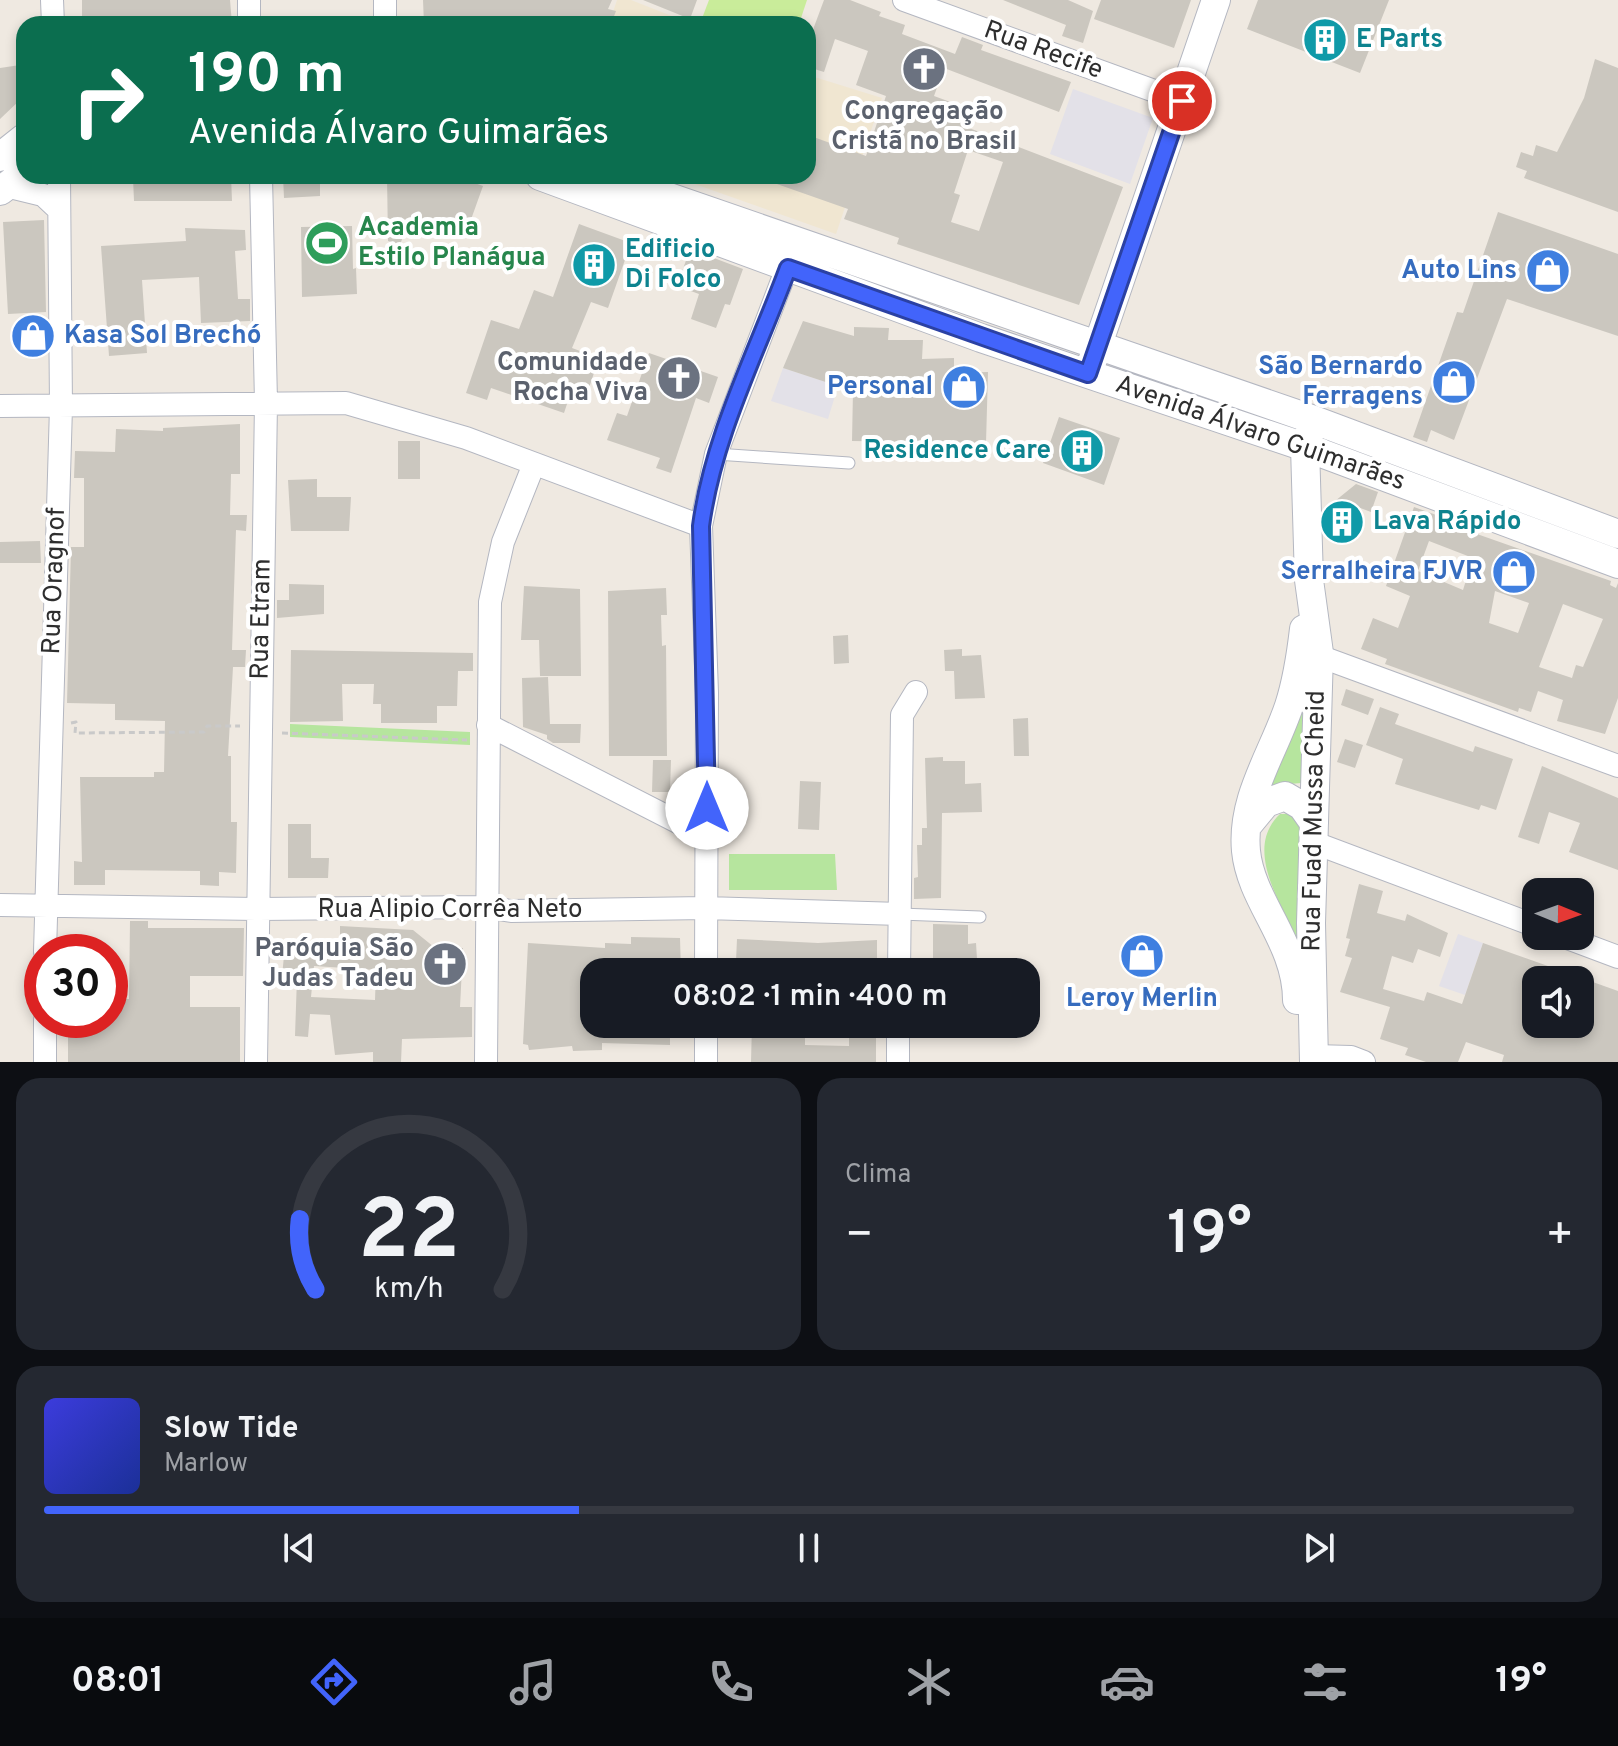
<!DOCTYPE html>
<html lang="pt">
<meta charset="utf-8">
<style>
:root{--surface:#171b24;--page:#242831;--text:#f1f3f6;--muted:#9ea1a6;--line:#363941;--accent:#4264fb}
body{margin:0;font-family:Overpass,sans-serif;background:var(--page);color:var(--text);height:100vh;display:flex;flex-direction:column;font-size:30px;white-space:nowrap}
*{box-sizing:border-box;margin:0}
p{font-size:26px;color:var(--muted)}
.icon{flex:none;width:44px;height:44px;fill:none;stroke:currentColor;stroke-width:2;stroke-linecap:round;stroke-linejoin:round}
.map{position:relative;height:1062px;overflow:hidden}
.details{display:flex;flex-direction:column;gap:16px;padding:16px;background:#0d0f14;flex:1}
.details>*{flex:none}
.hud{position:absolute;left:16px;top:16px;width:800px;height:168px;border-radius:24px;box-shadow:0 4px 12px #0003;background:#0b6e4f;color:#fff;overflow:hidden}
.needle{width:52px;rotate:91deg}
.fabs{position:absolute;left:1522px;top:878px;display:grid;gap:16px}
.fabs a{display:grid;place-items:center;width:72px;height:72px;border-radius:16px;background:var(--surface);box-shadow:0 4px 12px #0003;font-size:40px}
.speed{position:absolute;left:24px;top:934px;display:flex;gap:16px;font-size:40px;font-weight:700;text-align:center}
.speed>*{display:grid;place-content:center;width:104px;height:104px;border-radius:50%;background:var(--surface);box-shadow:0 4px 12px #0003;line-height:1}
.speed .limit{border:12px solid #d22;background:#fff;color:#111}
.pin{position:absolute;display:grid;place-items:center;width:68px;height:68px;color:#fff;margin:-34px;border:4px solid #fff;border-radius:50%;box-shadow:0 2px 8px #0007}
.me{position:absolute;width:88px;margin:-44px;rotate:0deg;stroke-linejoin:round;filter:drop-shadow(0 0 6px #0008)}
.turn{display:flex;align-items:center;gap:28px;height:168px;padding:0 40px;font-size:36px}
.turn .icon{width:104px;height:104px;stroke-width:2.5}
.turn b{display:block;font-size:56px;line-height:68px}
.big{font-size:60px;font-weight:600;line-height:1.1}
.details .card{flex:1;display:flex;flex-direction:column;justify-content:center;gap:12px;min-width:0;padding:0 28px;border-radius:24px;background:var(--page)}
.details .dial{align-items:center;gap:0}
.dial svg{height:208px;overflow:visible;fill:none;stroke:var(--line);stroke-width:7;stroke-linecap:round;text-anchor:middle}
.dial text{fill:var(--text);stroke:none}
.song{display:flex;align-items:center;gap:24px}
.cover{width:96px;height:96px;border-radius:12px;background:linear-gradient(135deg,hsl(240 70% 55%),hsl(230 70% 35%))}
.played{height:8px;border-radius:4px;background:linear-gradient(90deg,var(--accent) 35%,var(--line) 35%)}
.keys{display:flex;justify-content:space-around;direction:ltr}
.heat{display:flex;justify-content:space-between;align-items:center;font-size:44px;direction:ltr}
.details .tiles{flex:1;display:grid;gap:16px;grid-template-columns:1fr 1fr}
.card:last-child{grid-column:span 2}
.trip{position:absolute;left:580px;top:958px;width:460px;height:80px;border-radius:24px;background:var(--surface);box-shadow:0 4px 12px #0003;font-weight:600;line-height:80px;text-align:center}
.menu{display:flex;height:128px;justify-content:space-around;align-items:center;background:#090b0e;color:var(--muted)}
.menu .icon{width:56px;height:56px}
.menu .selected{color:var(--accent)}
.menu b{font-size:36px;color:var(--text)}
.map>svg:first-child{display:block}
.industrial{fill:#e3e1e8}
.education{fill:#f0e6d1}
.green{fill:#b6e59e}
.pitch{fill:#c9ec9a}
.building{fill:#cbc7bf;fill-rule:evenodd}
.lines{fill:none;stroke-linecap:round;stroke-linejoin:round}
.service-casing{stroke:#b4b7c1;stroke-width:13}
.minor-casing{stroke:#b4b7c1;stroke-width:24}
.tertiary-casing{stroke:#b4b7c1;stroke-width:30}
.path{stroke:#c9c9c9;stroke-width:3;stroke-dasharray:6 4;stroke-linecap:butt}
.service{stroke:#fff;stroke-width:11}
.minor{stroke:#fff;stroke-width:22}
.tertiary{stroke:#fff;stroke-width:28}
.route-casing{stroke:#2b41a3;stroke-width:20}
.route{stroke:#4264fb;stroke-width:14}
.labels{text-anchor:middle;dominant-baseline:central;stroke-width:8;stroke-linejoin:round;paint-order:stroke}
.culture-label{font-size:26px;font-weight:bold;fill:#0d838f;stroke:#fff;text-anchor:start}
.street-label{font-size:26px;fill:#2e2e2e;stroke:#fff}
.worship-label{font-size:26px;font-weight:bold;fill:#5b616d;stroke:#fff;text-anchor:end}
.leisure-label{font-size:26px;font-weight:bold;fill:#27864d;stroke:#fff;text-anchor:start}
.shop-label{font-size:26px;font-weight:bold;fill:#366cbe;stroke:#fff;text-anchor:end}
</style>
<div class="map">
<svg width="1618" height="1062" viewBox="0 0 1618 1062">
<rect width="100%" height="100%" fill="#efe9e1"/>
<path class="industrial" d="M 1073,89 L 1153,118 L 1130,184 L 1050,154 Z
M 783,368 L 838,386 L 828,419 L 771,401 Z
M 1458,934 L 1483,943 L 1465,995 L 1439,986 Z"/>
<path class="education" d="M 617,0 L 631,0 L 692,24 L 609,24 Z
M 808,75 L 882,98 L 836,234 L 672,176 L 808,176 Z"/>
<path class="green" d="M 1308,693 L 1301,783 L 1268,786 Z
M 290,724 L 470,732 L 470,745 L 290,737 Z
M 1280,814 L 1290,814 L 1302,829 L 1298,941 C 1281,903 1243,849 1280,814 Z
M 729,854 L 835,854 L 837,890 L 729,890 Z"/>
<path class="pitch" d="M 709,0 L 807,0 L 799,24 L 711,24 L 701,21 Z"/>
<path class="building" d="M 82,0 L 230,0 L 232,24 L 82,24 Z
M 423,0 L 612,0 L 608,9 L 616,11 L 611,24 L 424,24 Z
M 643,0 L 697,0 L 690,19 Z
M 824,0 L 850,0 L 881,12 L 879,16 L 905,25 L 902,34 L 955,54 L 962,37 L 983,45 L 981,50 L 1071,82 L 1059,112 L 944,68 L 934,96 L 975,111 L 969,128 L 1123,187 L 1079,305 L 897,244 L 899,238 L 844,219 L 848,209 L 760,178 L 808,176 L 808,135 L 866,156 L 886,96 L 856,85 L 868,51 L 835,39 L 824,72 L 808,67 L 808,43 ZM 968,150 L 1003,162 L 979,231 L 951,222 L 960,195 L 954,193 Z
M 1003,0 L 1068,0 L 1093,11 L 1083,43 L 1062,36 L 1066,25 Z
M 1101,0 L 1191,0 L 1174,48 L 1094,19 Z
M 1258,0 L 1389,0 L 1360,73 L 1247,29 Z
M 1595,59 L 1618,68 L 1618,212 L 1524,178 L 1527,171 L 1516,167 L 1521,152 L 1533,156 L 1536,145 L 1557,152 L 1584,98 Z
M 20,65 L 20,100 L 0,119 L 0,68 Z
M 178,176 L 231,176 L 232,201 L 134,201 L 133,178 Z
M 283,176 L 320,176 L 320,196 L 284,198 Z
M 387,176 L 455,176 L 483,186 L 464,239 L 409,219 L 400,245 L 388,241 Z
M 1498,212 L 1618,254 L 1618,336 L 1507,299 L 1454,440 L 1431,430 L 1427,442 L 1413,437 L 1457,312 L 1463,313 Z
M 44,220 L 46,312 L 8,314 L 3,222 Z
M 579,224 L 631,243 L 608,308 L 591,302 L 572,348 L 599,358 L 586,397 L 571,392 L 564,413 L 491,388 L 487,400 L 466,393 L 491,320 L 519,329 L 534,290 L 553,297 Z
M 352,226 L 353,269 L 356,268 L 357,294 L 302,297 L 301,227 Z
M 185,228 L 245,230 L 246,250 L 235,251 L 238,299 L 250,299 L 250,321 L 201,323 L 199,277 L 142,280 L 147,353 L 109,356 L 101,246 L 186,241 Z
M 690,249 L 743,269 L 730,305 L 725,304 L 716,328 L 691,319 L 699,294 L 677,286 Z
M 803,321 L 854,336 L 854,327 L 889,328 L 888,340 L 923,340 L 922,359 L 954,358 L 954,373 L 988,372 L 986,443 L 852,441 L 853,391 L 783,368 Z
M 649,353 L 718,377 L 709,403 L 696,398 L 671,473 L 656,468 L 660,458 L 607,440 L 617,413 L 627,416 Z
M 1059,417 L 1120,438 L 1104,485 L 1043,463 Z
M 240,424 L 240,474 L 231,474 L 230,515 L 247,515 L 246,531 L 236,530 L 232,650 L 246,650 L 245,667 L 233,667 L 228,756 L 231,756 L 231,822 L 237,822 L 236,873 L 219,872 L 219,886 L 200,885 L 200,871 L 105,870 L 105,885 L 74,885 L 74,861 L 82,862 L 80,777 L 154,777 L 154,772 L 164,772 L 165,721 L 115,720 L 115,704 L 67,703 L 71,547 L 84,547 L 84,478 L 74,478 L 75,451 L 115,452 L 116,429 L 163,431 L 163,428 Z
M 398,441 L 420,441 L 420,479 L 398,479 Z
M 317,479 L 317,497 L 351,497 L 349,531 L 291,531 L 288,480 Z
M 1356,484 L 1378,492 L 1371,512 L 1355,506 L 1339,544 L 1335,501 Z
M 1414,507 L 1478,530 L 1477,534 L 1611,581 L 1610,585 L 1616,588 L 1618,583 L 1618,698 L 1605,734 L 1557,721 L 1563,700 L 1538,691 L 1531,712 L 1519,708 L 1518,712 L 1385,664 L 1387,659 L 1361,649 L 1373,618 L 1398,628 L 1410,596 L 1386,586 ZM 1429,541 L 1473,558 L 1463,590 L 1418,571 ZM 1495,591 L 1529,603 L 1518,633 L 1489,623 ZM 1563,604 L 1603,619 L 1583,667 L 1576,665 L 1572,678 L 1539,667 Z
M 40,541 L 41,563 L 0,563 L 0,542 Z
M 289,584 L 324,585 L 324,614 L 277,618 L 277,600 L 289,600 Z
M 524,586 L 580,589 L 581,676 L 540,676 L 539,640 L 521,640 Z
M 666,588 L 667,615 L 661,615 L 662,646 L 666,645 L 667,756 L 609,756 L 608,591 Z
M 848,635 L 849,663 L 834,664 L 833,636 Z
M 962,649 L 962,656 L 981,655 L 985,698 L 955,699 L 954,671 L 945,671 L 944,650 Z
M 291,650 L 473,653 L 473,671 L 458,671 L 457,706 L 437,706 L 437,723 L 381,723 L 381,704 L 373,704 L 374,684 L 342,684 L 343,721 L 290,722 Z
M 548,677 L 550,724 L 581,724 L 580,743 L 553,743 L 547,739 L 547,735 L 523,727 L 522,678 Z
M 1346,689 L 1374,699 L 1368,715 L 1341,705 Z
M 1380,707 L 1399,714 L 1395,724 L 1473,752 L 1475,746 L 1513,759 L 1496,810 L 1481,805 L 1479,810 L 1395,784 L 1403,759 L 1366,745 Z
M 1028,718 L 1029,756 L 1014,756 L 1013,719 Z
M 1345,739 L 1363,745 L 1355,768 L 1337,762 Z
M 943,757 L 943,761 L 965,761 L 965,784 L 981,783 L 982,812 L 942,813 L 941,898 L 914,899 L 914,878 L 918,877 L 917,845 L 922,845 L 922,828 L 927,828 L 925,758 Z
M 653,760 L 671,760 L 670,792 L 652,792 Z
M 1542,766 L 1618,798 L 1618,870 L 1569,852 L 1580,823 L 1549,812 L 1539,844 L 1518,837 Z
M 800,781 L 821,782 L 819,830 L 798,829 Z
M 288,824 L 311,824 L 311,858 L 329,858 L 328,878 L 288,878 Z
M 1359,884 L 1383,891 L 1377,913 L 1405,921 L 1407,914 L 1448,933 L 1440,957 L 1418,949 L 1413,963 L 1392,956 L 1383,989 L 1424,1001 L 1427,992 L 1462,1004 L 1483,943 L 1618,991 L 1618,1062 L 1502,1062 L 1504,1055 L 1466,1042 L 1458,1062 L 1426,1062 L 1405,1055 L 1408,1048 L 1380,1039 L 1390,1007 L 1340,992 L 1352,958 L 1345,956 L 1350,939 L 1346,938 ZM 1536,980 L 1580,980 L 1580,1024 L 1536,1024 Z
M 130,921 L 148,921 L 148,928 L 244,928 L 243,976 L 190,976 L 190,1007 L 240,1007 L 240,1062 L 68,1062 L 68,1020 L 110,1020 L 110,999 L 129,999 Z
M 933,924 L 968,925 L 968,944 L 976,943 L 977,959 L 949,960 L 944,972 L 933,972 Z
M 340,926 L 413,930 L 434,947 L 463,948 L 460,1007 L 472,1007 L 472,1037 L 402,1039 L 401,1062 L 373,1062 L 373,1052 L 335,1055 L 330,1015 L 310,1014 L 308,1037 L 295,1036 L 297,977 L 282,976 L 285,946 L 340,949 ZM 314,966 L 376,970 L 375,1000 L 311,997 Z
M 631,937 L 680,938 L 681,972 L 594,972 L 594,1024 L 670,1024 L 670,1045 L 602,1043 L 602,1050 L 573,1051 L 572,1046 L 529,1050 L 528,1045 L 523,1044 L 528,943 L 605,948 L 605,943 L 631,944 Z
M 737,939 L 818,943 L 877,940 L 877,972 L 744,972 L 744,961 L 736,961 Z
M 752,1024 L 790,1024 L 790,1030 L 805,1030 L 805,1045 L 849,1046 L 849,1024 L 876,1024 L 876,1062 L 751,1062 Z"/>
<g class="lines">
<g class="service-casing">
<path id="service" d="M 716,454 L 849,463
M 900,914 L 980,917"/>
</g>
<g class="minor-casing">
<path id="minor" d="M 52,0 L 53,24
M 249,0 L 249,24
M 904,0 L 1182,101
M 385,24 L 385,0
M 6,186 L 43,195 L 59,210
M 0,406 L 346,403 L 466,438 L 701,526
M 1319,656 L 1618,766
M 488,725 L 707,837
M 1315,843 L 1536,926
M 0,905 L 258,909 L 485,907 L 511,911 L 705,908 L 900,914
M 1562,936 L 1618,957
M 45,952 L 61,407 L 59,176
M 706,972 L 707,693 L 701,526 L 716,454 L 793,252
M 899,972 L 902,715 L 916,692
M 45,1020 L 45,1062
M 706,1024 L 706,1062
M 1314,1056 L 1351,1057 L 1364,1062
M 256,1062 L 266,402 L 261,176
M 486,1062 L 490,602 L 503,542 L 534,464
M 898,1062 L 898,1024"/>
</g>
<g class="tertiary-casing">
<path id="tertiary" d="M 0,157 L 24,138
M 540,176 L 981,338 L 1305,447 L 1618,564
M 608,176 L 1314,420 L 1618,534
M 0,191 L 24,173
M 1092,362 L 1216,0
M 1310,432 L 1305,447 L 1309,580 L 1319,653 L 1311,923 L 1314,1062
M 1247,826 L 1266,803 L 1285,796 L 1302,806 L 1314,823
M 1297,1000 C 1297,942 1251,902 1246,851 C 1241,798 1273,754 1289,706 C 1297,681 1301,655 1304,629"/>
</g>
<path class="path" d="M 71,723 L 76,722 L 75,733 L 204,732 L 207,726 L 240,726
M 282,733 L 467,740"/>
<use href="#service" class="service"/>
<use href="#minor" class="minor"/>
<use href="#tertiary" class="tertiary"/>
</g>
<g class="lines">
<g class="route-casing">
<path id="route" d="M 707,808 L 701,526 C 713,436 757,352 788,268 L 1088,374 L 1182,101"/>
</g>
<use href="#route" class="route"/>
</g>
<defs>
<g id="building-disc" transform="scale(2.3)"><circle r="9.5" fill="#0f9aa8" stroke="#fff"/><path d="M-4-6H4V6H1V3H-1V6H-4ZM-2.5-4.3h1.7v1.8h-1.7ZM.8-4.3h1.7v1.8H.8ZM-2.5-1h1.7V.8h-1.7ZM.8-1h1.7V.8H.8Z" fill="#fff"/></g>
<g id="church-disc" transform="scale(2.3)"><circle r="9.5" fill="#6b7280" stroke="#fff"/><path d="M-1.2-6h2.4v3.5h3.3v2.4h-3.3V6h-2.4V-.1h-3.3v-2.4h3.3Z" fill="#fff"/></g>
<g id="stadium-disc" transform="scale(2.3)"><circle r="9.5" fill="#2e9e5b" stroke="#fff"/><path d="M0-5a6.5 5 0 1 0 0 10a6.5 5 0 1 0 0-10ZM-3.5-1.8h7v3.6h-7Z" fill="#fff"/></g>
<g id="shop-disc" transform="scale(2.3)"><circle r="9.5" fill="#3f7fe0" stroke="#fff"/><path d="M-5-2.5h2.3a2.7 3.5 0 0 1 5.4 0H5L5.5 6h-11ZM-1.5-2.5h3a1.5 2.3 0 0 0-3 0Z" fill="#fff"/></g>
</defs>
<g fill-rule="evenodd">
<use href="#building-disc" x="1325" y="40"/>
<use href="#church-disc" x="924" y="69"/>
<use href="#stadium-disc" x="327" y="243"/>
<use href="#building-disc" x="594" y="265"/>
<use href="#shop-disc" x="1548" y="271"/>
<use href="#shop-disc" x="33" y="336"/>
<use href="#church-disc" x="679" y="378"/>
<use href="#shop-disc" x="1454" y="382"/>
<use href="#shop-disc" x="964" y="387"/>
<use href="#building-disc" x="1082" y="451"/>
<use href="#building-disc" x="1342" y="522"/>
<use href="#shop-disc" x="1514" y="572"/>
<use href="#shop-disc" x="1142" y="956"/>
<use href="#church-disc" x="445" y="964"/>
</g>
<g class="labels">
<g class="culture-label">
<text x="1356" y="40">E Parts</text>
<text x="625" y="250">Edificio<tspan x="625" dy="30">Di Folco</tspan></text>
<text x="1051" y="451" text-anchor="end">Residence Care</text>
<text x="1373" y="522">Lava Rápido</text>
</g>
<g class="street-label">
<text transform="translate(1043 51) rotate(20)">Rua Recife</text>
<text transform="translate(1260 434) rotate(19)">Avenida Álvaro Guimarães</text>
<text transform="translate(55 581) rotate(-88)">Rua Oragnof</text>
<text transform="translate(262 619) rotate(-89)">Rua Etram</text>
<text transform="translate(1315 821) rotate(-89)">Rua Fuad Mussa Cheid</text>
<text x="450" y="910">Rua Alipio Corrêa Neto</text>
</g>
<g class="worship-label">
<text x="924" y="112" text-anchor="middle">Congregação<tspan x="924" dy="30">Cristã no Brasil</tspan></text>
<text x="648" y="363">Comunidade<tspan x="648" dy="30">Rocha Viva</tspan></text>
<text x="414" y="949">Paróquia São<tspan x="414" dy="30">Judas Tadeu</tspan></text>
</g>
<g class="leisure-label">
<text x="358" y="228">Academia<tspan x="358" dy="30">Estilo Planágua</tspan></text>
</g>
<g class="shop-label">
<text x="1517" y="271">Auto Lins</text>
<text x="64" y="336" text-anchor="start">Kasa Sol Brechó</text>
<text x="1423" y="367">São Bernardo<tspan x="1423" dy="30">Ferragens</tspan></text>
<text x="933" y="387">Personal</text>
<text x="1483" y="572">Serralheira FJVR</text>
<text x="1142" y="999" text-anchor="middle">Leroy Merlin</text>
</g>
</g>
</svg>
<div class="fabs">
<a><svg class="needle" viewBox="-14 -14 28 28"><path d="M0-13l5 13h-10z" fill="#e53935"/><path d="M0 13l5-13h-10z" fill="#9ea1a6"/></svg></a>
<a><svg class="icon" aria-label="sound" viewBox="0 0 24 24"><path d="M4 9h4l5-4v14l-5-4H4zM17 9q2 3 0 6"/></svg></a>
</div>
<div class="speed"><div class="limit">30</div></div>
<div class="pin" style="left:1182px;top:101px;background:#d93025"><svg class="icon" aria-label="arrive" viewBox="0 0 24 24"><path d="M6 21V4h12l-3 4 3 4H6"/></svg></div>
<svg class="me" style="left:707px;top:808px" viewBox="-20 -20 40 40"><circle r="19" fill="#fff"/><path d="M0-13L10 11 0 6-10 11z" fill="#4264fb"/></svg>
<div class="trip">08:02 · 1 min · 400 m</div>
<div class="hud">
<div class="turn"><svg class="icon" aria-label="right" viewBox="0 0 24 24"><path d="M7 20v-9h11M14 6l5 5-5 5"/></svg><div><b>190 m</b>Avenida Álvaro Guimarães</div></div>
</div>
</div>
<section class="details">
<div class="tiles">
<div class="card dial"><svg viewBox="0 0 100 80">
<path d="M14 69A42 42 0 1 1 86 69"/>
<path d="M14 69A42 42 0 0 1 8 42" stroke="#4264fb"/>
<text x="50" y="56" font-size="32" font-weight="700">22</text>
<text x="50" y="72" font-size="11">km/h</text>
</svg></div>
<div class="card"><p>Clima</p>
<div class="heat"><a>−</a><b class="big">19°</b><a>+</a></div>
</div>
<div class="card">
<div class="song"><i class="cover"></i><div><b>Slow Tide</b><p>Marlow</p></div></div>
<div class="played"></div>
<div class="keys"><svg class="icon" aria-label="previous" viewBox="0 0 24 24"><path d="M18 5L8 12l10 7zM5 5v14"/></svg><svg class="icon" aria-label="pause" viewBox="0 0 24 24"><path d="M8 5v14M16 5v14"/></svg><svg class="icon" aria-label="next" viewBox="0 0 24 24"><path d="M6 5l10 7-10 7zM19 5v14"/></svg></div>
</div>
</div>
</section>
<nav class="menu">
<b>08:01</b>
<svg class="icon selected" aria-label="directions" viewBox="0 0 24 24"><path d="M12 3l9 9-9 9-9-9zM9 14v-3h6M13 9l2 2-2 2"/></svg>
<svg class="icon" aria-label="music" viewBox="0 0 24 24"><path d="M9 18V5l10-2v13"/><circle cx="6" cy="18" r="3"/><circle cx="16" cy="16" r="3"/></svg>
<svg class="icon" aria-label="phone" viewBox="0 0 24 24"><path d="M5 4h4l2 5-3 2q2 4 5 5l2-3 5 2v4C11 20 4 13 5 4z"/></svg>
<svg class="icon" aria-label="climate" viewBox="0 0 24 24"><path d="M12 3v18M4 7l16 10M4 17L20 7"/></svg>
<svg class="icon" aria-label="car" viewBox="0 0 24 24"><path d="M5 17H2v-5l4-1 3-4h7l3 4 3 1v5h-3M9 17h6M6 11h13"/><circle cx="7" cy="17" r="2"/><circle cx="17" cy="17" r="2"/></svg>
<svg class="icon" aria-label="filters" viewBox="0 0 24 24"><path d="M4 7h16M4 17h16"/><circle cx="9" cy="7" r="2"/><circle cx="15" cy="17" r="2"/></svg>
<b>19°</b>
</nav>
